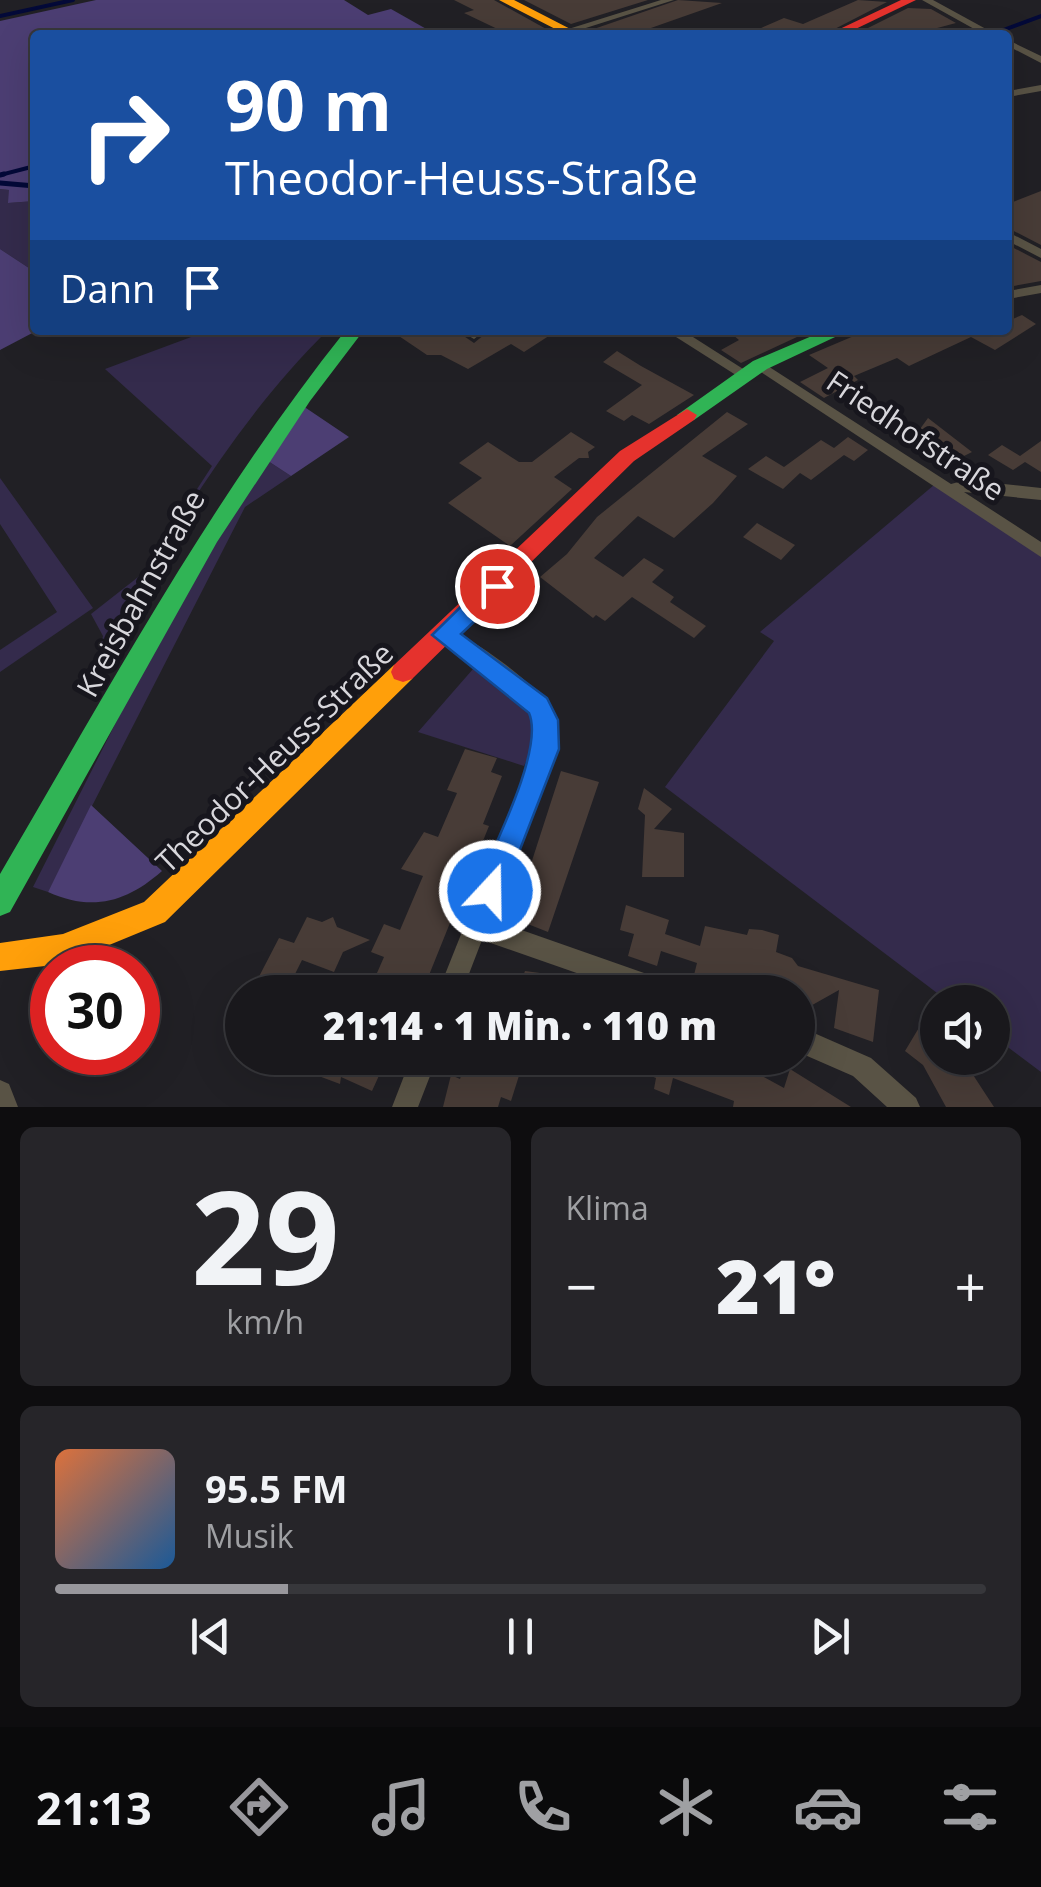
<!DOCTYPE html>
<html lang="de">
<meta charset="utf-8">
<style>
:root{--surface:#19181c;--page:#262529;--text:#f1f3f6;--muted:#9fa0a3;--line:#37373b;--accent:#98979c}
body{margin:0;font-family:"Open Sans",sans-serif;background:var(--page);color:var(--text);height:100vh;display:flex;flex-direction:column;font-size:38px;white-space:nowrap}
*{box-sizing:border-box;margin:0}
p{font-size:32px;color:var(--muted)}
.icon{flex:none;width:55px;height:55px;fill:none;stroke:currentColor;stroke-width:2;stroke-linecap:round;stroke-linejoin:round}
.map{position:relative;height:1107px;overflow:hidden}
.sheet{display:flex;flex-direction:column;gap:20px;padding:20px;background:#0e0d0f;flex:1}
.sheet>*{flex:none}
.banner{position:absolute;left:30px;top:30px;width:982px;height:305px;border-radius:10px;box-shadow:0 10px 40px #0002,0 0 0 2px var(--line);background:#1a4fa0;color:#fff;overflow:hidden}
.fabs{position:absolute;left:920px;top:985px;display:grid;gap:20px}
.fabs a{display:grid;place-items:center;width:90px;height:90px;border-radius:50%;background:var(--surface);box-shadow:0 10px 40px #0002,0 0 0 2px var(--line);font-size:50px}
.speed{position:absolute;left:30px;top:945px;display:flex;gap:20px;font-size:50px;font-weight:700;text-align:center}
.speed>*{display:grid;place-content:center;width:130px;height:130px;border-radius:50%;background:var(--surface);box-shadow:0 10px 40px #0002,0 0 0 2px var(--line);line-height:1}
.speed .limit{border:15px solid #d22;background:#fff;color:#111}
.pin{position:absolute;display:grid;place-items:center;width:85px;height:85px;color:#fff;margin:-42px;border:5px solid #fff;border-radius:50%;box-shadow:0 2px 10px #0007}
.me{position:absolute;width:110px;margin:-55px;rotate:21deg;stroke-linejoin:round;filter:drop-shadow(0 0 8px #0008)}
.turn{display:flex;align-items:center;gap:35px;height:210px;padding:0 30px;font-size:45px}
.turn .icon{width:130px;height:130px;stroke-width:2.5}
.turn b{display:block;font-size:70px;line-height:85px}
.then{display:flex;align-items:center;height:95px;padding:0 30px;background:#0003;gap:20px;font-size:38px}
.big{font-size:75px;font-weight:800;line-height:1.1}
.sheet .widget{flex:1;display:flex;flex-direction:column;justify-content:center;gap:15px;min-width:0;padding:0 35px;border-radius:15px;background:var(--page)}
.sheet .dial{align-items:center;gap:0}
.dial b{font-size:130px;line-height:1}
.song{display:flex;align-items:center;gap:30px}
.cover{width:120px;height:120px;border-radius:15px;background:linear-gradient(135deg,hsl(20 70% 55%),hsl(210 70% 35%))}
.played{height:10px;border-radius:5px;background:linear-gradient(90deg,var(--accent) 25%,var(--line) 25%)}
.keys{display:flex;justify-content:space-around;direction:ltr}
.heat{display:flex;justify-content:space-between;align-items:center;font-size:55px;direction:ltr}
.sheet .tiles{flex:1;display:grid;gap:20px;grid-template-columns:1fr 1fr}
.widget:last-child{grid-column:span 2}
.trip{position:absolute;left:225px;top:975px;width:590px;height:100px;border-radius:50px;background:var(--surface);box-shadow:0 10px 40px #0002,0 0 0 2px var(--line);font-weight:800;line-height:100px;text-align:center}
.tabs{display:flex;height:160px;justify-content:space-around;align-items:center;background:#0a0a0b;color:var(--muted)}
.tabs .icon{width:70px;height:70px}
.tabs .selected{color:var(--accent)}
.tabs b{font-size:45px;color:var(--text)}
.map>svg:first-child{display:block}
.green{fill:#342b4c}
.forest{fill:#4c3e73}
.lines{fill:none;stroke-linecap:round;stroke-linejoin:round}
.stream-far1{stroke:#030938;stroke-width:4}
.stream{stroke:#030938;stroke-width:5}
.building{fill:#483c37}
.street{fill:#595345;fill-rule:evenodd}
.fast{fill:#30b455;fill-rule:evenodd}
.slow{fill:#ff9f0a;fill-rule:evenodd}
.jam{fill:#e5322d;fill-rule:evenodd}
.route{fill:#1a73e8;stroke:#114b97;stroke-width:2.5}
.labels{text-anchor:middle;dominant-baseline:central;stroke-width:10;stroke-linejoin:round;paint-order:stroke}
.street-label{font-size:30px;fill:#d8d7dc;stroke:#17161d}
</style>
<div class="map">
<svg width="1041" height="1107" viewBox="0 0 1041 1107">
<rect width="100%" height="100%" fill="#212025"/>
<path class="green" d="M 0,189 L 9,190 L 9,203 L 35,201 L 35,272 L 0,249 Z
M 210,330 L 328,330 C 233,423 167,541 99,654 L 103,636 L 91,614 L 142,574 L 212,466 L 105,369 Z
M 265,459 L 291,476 L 245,507 L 48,892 L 33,887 L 157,641 Z
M 0,478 L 93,608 L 0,672 L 0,650 L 57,612 L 0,524 Z
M 934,485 L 1041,556 L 1041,1072 L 993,1036 L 992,1002 L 949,1002 L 665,787 L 774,641 L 760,632 Z
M 473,669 L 531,716 L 535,743 L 524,766 L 418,732 Z"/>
<path class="forest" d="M 96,0 L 344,0 L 368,15 L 391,9 L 437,35 L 35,35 L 35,201 L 8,203 L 9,190 L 0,189 L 0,21 Z
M 0,249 L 35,272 L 38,330 L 0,350 Z
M 303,406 L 349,437 L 291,476 L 265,459 Z
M 91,805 L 162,871 C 127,902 92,912 48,892 Z"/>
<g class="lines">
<path class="stream-far1" d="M 0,16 L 73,0
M 990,35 L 1041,16
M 0,175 L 35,166"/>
<path class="stream" d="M 0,175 L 4,174
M 0,183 L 35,186"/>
</g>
<path class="building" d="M 454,0 L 494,0 L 557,35 L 510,35 L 464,13 L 474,10 Z
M 524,0 L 648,0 L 571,24 Z
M 678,0 L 722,3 L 631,35 L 585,32 Z
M 858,0 L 887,2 L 823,35 L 745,35 L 784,18 L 803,24 Z
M 908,8 L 931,9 L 956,23 L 911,35 L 854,35 Z
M 1041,191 L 1041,245 L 1008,228 L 1008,204 Z
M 1008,245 L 1041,262 L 1041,281 L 1008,287 Z
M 1022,315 L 1036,324 L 995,350 L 971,337 L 909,366 L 897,358 L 854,376 L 858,380 L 824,398 L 800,382 L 828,368 L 809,355 L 868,330 L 1008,330 L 1008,321 Z
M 390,330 L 455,330 L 474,343 L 490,330 L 558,330 L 524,352 L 511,344 L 468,369 L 441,355 L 427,355 Z
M 727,330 L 812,330 L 741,363 L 721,350 L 739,340 Z
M 617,351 L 641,366 L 694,395 L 649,424 L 632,415 L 624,421 L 606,411 L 642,385 L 603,362 Z
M 727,412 L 748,424 L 702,456 L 737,476 L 713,503 L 674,538 L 638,516 L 594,558 L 623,577 L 644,558 L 664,570 L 652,582 L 674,597 L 670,602 L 706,626 L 694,638 L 632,597 L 605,621 L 596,615 L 593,618 L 540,577 L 567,554 L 597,517 Z
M 928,418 L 972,452 L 956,460 L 920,429 Z
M 571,432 L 595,447 L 588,452 L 589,458 L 579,458 L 554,477 L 572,489 L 510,546 L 448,503 L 482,478 L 459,463 L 488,442 L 519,462 L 532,462 Z
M 848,437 L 868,450 L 854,461 L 844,455 L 811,480 L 800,473 L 783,489 L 748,469 L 766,456 L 784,467 L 821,440 L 834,448 Z
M 1041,441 L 1041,472 L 1025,462 L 1013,470 L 988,455 L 1002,445 L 1020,456 Z
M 757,523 L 795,545 L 781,560 L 743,537 Z
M 465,749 L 497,758 L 491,772 L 502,776 L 483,824 L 489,826 L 423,990 L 377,973 L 384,957 L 371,952 L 384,924 L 400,930 L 423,876 L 401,869 L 424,832 L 438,837 L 457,793 L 447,790 Z
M 561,771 L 599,782 L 548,932 L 515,919 L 509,904 L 522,870 L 528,873 Z
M 644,788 L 672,809 L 654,829 L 684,833 L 684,877 L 642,877 L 645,815 L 638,809 Z
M 626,905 L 669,920 L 665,934 L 700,946 L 705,926 L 747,935 L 749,929 L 762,930 L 779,935 L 776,952 L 792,958 L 798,966 L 879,990 L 873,1042 L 834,1028 L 839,990 L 798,1013 L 798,992 L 734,992 L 693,979 L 697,963 L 661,951 L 657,966 L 628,956 L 634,934 L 620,930 Z
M 307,917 L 322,922 L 333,917 L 337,927 L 370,940 L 343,952 L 334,972 L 302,960 L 286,992 L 251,992 L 279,938 L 294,943 Z
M 525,971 L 540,973 L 588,992 L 517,992 Z
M 923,1021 L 938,1032 L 938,1058 L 962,1058 L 994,1107 L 946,1107 L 923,1065 L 905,1051 Z
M 324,1058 L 387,1058 L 372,1091 L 341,1077 L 340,1084 L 316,1075 Z
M 467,1058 L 509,1058 L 523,1063 L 511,1101 L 501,1097 L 498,1107 L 443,1107 L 451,1075 L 460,1079 Z
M 606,1058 L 744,1058 L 742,1065 L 784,1088 L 790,1069 L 851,1107 L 733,1107 L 734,1101 L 673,1078 L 669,1095 L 654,1089 L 656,1078 Z"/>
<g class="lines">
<path class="street" d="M 661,0 L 674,0 L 570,33 L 562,31 Z
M 922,0 L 933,0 L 997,35 L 985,35 Z
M 1008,40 L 1041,56 L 1041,63 L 1008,46 Z
M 1041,85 L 1041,91 L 1008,97 L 1008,91 Z
M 1008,232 L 1041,249 L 1041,258 L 1008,241 Z
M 1041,285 L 1041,293 L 1008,299 L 1008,291 Z
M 459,330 L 486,330 L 474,339 Z
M 665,330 L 682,330 L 751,374 L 749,377 L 739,377 Z
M 760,361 L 951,484 L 966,480 L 1041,488 L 1041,500 L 964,492 L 1041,542 L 1041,557 L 755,368 L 753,365 Z
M 445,628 C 473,638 545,688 554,717 C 557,727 556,739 555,749 L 490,919 L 664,980 L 673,983 L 676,992 L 631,992 L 482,940 L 462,992 L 438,992 L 535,749 C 535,739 538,726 533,717 C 521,688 464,658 438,640 L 436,635 L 438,630 Z
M 350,979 L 362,983 L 365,992 L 338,992 L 341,982 Z
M 798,1026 L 871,1058 L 916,1098 L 920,1107 L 887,1107 L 853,1076 L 798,1052 Z
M 411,1058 L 437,1058 L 418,1107 L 392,1107 Z
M 0,1080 L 9,1084 L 18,1107 L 0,1107 Z"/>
<path class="fast" d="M 346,330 L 364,330 L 310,401 L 217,542 L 10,912 L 0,916 L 0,874 C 109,688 211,499 346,330 Z
M 826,330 L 850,330 L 767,369 L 694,420 L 687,421 L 677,415 L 753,361 Z"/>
<path class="slow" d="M 499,0 L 514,0 L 582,35 L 567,35 Z
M 403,662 L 412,665 L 415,672 L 412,679 L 165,922 L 63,964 L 0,971 L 0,943 L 63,934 L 144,902 L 394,665 Z"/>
<path class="jam" d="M 901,0 L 916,0 L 843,35 L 827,35 Z
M 687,409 L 697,415 L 694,420 L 634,461 L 412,679 L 403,682 L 394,679 L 391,672 L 394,665 L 620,451 Z"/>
</g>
<path class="route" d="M 497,577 L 506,579 L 506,592 L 461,634 L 547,698 L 558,720 L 559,749 L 500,901 L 490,905 L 479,901 L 475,891 C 491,852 545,750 529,713 L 432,635 L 489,579 Z"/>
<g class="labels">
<g class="street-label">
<text transform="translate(916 435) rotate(34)">Friedhofstraße</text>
<text transform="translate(140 593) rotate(-61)">Kreisbahnstraße</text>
<text transform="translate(274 757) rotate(-44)">Theodor-Heuss-Straße</text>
</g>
</g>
</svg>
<div class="fabs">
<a><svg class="icon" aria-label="sound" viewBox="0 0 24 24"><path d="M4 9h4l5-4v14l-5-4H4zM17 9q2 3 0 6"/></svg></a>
</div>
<div class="speed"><div class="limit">30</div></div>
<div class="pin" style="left:497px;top:586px;background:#d93025"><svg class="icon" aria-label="arrive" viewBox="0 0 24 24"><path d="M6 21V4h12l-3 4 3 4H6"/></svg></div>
<svg class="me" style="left:490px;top:891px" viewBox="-20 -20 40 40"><circle r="17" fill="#1a73e8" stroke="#fff" stroke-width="3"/><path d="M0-11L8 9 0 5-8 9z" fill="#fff"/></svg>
<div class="trip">21:14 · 1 Min. · 110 m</div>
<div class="banner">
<div class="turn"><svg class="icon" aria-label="right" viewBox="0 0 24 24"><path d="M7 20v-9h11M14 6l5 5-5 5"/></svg><div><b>90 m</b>Theodor-Heuss-Straße</div></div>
<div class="then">Dann<svg class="icon" aria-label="arrive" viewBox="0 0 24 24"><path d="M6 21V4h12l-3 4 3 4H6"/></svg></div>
</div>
</div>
<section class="sheet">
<div class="tiles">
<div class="widget dial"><b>29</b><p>km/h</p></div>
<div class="widget"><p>Klima</p>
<div class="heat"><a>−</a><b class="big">21°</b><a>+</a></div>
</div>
<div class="widget">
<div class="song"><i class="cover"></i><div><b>95.5 FM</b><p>Musik</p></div></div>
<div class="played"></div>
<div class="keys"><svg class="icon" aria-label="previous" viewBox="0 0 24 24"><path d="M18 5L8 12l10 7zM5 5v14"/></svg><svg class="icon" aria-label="pause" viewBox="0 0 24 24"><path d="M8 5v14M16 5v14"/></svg><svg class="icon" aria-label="next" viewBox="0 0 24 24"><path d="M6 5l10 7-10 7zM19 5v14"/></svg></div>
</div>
</div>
</section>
<nav class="tabs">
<b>21:13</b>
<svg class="icon selected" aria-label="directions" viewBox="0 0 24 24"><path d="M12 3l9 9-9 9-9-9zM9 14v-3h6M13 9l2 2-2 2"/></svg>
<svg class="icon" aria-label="music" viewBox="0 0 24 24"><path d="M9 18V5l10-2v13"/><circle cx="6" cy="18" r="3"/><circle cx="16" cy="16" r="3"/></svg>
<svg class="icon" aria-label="phone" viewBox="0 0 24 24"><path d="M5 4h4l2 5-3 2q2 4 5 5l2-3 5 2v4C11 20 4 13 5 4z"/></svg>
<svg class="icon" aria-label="climate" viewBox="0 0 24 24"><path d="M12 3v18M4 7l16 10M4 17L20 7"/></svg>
<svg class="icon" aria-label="car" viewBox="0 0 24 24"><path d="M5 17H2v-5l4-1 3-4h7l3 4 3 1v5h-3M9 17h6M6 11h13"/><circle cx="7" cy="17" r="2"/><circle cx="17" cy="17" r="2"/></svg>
<svg class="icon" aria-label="filters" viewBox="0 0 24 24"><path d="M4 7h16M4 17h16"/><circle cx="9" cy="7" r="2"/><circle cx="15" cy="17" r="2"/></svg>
</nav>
